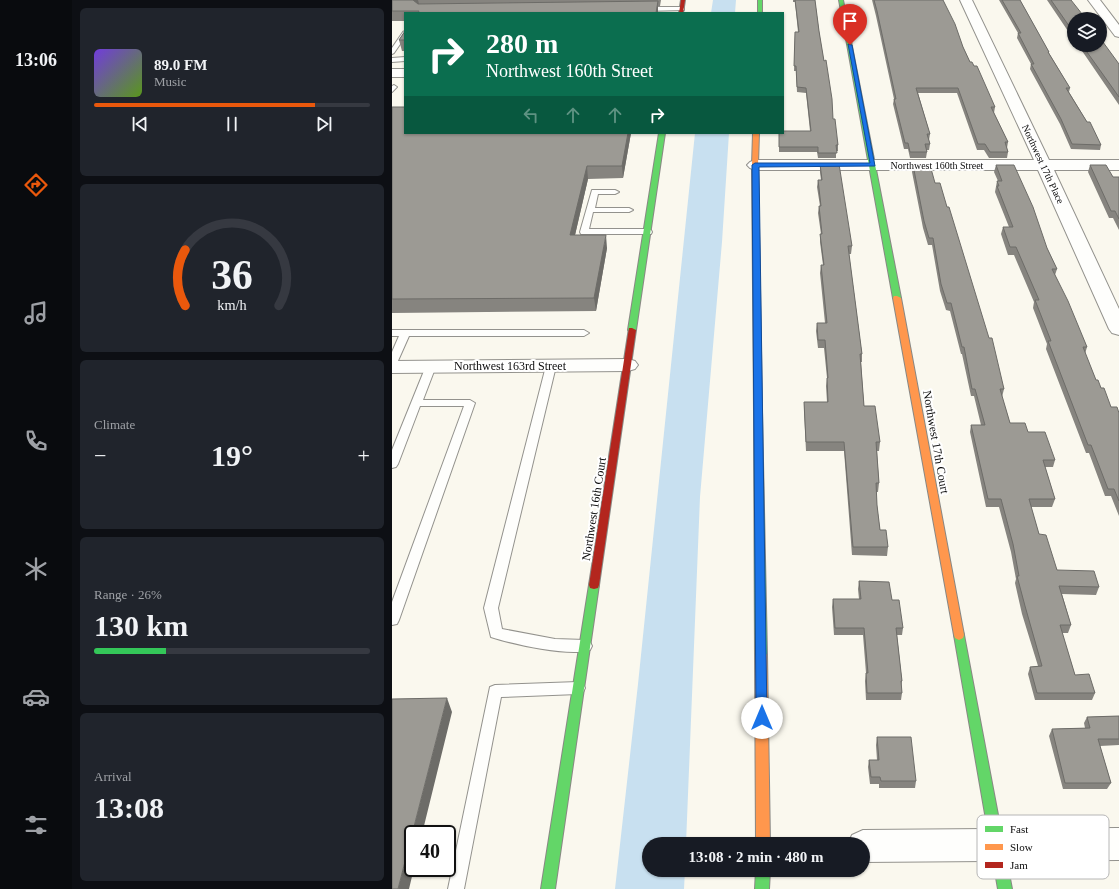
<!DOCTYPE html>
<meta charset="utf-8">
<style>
:root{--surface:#171b24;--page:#20242c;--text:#f1f3f6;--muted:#9ea1a6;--line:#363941;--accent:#ea580c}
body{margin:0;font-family:Georgia,serif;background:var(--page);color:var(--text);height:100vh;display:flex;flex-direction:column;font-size:15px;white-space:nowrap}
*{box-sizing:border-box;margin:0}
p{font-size:13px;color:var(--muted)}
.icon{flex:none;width:22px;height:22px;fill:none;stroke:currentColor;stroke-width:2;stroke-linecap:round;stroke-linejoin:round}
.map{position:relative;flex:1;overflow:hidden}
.drawer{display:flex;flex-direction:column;gap:8px;padding:8px;background:#0d0f14;width:320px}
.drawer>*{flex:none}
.guide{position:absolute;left:12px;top:12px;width:380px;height:122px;border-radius:0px;box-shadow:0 1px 3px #0004;background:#0b6e4f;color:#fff;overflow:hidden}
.buttons{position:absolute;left:675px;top:12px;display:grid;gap:8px}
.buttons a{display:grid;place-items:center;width:40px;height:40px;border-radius:50%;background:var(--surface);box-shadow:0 1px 3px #0004;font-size:20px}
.speed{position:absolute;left:12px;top:825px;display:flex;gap:8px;font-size:20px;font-weight:700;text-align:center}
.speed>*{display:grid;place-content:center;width:52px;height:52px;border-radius:50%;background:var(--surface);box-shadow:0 1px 3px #0004;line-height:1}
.speed .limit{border:2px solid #111;border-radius:6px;background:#fff;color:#111}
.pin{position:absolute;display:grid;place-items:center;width:34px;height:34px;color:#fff;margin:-41px -17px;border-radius:50% 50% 50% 0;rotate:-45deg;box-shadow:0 0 4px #0007}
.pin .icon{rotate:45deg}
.me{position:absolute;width:44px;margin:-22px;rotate:0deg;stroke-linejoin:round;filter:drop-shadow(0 0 3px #0008)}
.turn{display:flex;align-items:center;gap:14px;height:84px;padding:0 16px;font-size:18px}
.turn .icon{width:52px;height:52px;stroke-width:2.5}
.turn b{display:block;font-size:28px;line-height:34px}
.lanes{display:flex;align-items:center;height:38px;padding:0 16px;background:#0003;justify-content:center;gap:20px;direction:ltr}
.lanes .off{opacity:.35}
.big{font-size:30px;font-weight:800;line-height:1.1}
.drawer .tile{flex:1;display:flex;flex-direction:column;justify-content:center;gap:6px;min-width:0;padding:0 14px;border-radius:6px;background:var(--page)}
.drawer .dial{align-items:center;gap:0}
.dial svg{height:104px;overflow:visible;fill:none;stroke:var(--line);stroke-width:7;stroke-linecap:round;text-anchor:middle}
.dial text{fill:var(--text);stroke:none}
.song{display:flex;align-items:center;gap:12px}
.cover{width:48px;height:48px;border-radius:6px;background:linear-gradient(135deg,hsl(260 70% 55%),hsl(90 70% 35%))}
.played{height:4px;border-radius:2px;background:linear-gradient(90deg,var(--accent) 80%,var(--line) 80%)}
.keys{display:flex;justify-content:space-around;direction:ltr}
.heat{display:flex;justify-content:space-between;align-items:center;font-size:22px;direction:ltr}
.charge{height:6px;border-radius:3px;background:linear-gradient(90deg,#34c759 26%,var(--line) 0)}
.trip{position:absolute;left:250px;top:837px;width:228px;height:40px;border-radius:20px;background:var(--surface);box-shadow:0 1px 3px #0004;font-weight:800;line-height:40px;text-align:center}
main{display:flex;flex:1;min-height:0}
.dock{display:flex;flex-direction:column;width:72px;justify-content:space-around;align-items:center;background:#090b0e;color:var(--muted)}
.dock .icon{width:28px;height:28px}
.dock .current{color:var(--accent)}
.dock b{font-size:18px;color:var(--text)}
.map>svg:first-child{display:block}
.water{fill:#c8e0f0}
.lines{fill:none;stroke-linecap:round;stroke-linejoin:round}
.lane-casing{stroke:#93928d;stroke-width:2}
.street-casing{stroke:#93928d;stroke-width:2}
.fast-casing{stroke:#898884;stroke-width:2}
.slow-casing{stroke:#898884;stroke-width:2}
.jam-casing{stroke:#898884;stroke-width:2}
.lane{fill:#fefefc;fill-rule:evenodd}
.street{fill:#fefefc;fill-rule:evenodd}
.fast{fill:#63d668;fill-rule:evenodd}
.slow{fill:#ff974d;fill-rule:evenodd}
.jam{fill:#b3261e;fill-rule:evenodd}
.wall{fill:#86847f}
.shaded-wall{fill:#6d6c68}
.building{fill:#9c9a94;stroke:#6d6c68}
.route{fill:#1a73e8;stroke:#114b97}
.labels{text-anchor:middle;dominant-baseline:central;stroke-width:4;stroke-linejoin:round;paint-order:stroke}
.far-street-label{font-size:10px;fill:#0b0b0b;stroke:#fff}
.street-label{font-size:12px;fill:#0b0b0b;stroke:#fff}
.key{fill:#fff;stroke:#b6b6b6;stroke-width:1}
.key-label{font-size:11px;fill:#0b0b0b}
</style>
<main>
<nav class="dock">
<b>13:06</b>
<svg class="icon current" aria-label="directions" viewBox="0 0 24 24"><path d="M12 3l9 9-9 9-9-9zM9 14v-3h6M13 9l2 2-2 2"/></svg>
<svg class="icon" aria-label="music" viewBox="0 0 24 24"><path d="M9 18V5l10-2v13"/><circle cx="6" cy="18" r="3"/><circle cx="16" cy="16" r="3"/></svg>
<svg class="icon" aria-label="phone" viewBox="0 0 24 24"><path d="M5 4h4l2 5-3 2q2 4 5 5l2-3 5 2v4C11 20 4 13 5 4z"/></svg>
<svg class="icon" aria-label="climate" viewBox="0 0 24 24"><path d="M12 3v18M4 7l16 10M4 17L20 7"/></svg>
<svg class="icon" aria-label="car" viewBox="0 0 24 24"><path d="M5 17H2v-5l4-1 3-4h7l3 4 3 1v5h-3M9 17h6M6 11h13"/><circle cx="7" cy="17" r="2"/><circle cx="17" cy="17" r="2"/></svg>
<svg class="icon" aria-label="filters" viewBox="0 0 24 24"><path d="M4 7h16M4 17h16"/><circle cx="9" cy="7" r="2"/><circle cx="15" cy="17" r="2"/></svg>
</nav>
<section class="drawer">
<div class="tile">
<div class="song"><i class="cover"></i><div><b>89.0 FM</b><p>Music</p></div></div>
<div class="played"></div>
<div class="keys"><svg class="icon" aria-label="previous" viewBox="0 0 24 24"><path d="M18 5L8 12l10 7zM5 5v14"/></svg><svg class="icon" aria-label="pause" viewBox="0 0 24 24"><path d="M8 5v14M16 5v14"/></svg><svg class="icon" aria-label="next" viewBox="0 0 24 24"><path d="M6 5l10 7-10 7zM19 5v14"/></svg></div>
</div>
<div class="tile dial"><svg viewBox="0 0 100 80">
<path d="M14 69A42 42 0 1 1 86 69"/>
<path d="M14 69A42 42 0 0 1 14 26" stroke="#ea580c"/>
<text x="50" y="56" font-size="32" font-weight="700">36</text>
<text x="50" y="72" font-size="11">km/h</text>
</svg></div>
<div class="tile"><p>Climate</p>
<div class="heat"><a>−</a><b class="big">19°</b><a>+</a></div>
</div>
<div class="tile"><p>Range · 26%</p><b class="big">130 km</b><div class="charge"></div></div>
<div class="tile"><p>Arrival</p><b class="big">13:08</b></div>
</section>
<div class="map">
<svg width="727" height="889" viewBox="0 0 727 889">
<rect width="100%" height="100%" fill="#faf8ee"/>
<path class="water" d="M 321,0 L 344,0 L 343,13 L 319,13 Z
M 303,133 L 337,133 L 330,242 L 308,497 L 294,844 L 257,844 L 257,870 L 293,870 L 292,889 L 223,889 L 246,684 Z"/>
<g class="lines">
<g class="lane-casing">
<path id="lane" d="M 290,7 L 292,8 L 292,10 L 253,11 L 250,9 L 253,7 Z
M 13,31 L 13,37 L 2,53 L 0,54 L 0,48 L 11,32 Z
M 13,57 L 13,61 L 0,62 L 0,58 Z
M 2,85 L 5,87 L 0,92 L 0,86 Z
M 200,190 L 223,190 L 227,192 L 223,194 L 206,194 L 203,208 L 237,208 L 241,210 L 237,212 L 201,212 L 197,229 L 256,229 L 259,230 L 260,232 L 259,234 L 189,234 L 188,232 Z
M 0,330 L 192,330 L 197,333 L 192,336 L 17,336 L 5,363 L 0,366 L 0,352 L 7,336 L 0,336 Z
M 39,363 L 44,366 L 31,400 L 78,400 L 83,403 L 7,620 L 5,624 L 0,625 L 0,602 L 72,406 L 28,406 L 6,464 L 4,467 L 0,468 L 0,450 L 34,366 Z
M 159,363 L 164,366 L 106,608 L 110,629 L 163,639 L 193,640 L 198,642 L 200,646 L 198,650 C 178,657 120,644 99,637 L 92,608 L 154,366 Z
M 186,682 L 191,684 L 193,688 L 191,692 L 186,694 L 109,697 L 72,889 L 56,889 L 98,687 L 103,685 Z"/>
</g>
<g class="street-casing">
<path id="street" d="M 568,0 L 580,0 L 657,160 L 727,160 L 727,170 L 662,170 L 727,309 L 727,335 L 720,333 L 717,329 L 646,170 L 363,170 L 358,168 L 355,165 L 358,162 L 363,160 L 642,160 Z
M 696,0 L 708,0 L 727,25 L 727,37 L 723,36 Z
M 0,69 L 13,69 L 13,77 L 0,77 Z
M 236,359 L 243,361 L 246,365 L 243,369 L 236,371 L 0,373 L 0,361 Z
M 727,828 L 727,860 L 471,862 L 471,844 L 456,844 L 460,835 L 471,830 Z"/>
</g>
<g class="fast-casing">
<path id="fast" d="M 366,0 L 370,0 L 370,13 L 366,13 Z
M 447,0 L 451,0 L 509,298 L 505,300 L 501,298 Z
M 267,133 L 273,133 L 244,330 L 240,332 L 236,330 Z
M 366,409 L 370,412 L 375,655 L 373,658 L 369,660 L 365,658 L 363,655 L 362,412 Z
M 202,581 L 206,582 L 207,585 L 163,889 L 149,889 L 197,585 L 198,582 Z
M 567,630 L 571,632 L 572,635 L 620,889 L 606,889 L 562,635 L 563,632 Z
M 364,870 L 378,870 L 377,889 L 363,889 Z"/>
</g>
<g class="slow-casing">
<path id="slow" d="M 361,133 L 367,133 L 366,165 L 370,412 L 366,415 L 362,412 L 360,165 Z
M 502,296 L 505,296 L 509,298 L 572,635 L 571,638 L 567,640 L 563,638 L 562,635 L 501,298 Z
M 369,650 L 373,652 L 375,655 L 378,844 L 364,844 L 363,655 L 365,652 Z"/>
</g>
<g class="jam-casing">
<path id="jam" d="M 289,0 L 293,0 L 291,13 L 287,13 Z
M 237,328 L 240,328 L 244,330 L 207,585 L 206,588 L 202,589 L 198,588 L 197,585 Z"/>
</g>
<use href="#lane" class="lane"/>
<use href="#street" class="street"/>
<use href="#fast" class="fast"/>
<use href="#slow" class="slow"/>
<use href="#jam" class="jam"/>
</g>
<path class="wall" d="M 0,0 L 269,0 L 268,6 L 266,6 L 266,13 L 13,13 L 13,21 L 0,21 Z
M 401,0 L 423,0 L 427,31 L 441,119 L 446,145 L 446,151 L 444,151 L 444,158 L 426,158 L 425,152 L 387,152 L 387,133 L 418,131 L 414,93 L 405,92 L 404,71 L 402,71 L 403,32 L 406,32 L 403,2 L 401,2 Z
M 480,0 L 551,0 L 571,47 L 578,62 L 582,66 L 603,107 L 602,113 L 616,142 L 615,148 L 616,152 L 615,158 L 597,158 L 592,150 L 585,150 L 565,93 L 526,93 L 538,134 L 537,140 L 538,144 L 537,150 L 534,150 L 535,152 L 534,158 L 518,158 L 516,149 L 512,149 L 501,104 L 502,99 L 484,16 Z
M 607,0 L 628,0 L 657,52 L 657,53 L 678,88 L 677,92 L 709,145 L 708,150 L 679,149 L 668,124 L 638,69 L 639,64 L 625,38 L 626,33 Z
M 655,0 L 679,0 L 682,19 L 682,40 Z
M 13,31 L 13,51 L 10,51 L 7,40 Z
M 686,45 L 708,45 L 727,64 L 727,105 Z
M 0,107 L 13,133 L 239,133 L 231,178 L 196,179 L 183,235 L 215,248 L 204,311 L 0,313 Z
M 428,164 L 460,246 L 459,254 L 457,254 L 470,354 L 470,362 L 469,362 L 472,406 L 488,442 L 487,451 L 485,451 L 487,483 L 486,492 L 484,492 L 485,505 L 488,530 L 496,547 L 495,556 L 460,555 L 452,451 L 414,451 L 412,410 L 412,402 L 435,402 L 434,386 L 435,378 L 432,348 L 426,348 L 424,331 L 425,323 L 433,323 L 428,273 L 429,265 L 431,265 L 428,242 L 428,234 L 429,234 L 426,213 L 427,206 L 428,206 L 425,187 L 426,180 L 429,180 L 428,172 Z
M 521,165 L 543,183 L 555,207 L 612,389 L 610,397 L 618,423 L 636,432 L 663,460 L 661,467 L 653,467 L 663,499 L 660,507 L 639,507 L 647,534 L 665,570 L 707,587 L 704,595 L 670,594 L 679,625 L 676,633 L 670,633 L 683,675 L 703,693 L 700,700 L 643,700 L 636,674 L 638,667 L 646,666 L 630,614 L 623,583 L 624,579 L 619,552 L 607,507 L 594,507 L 578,432 L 579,425 L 589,425 L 582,396 L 579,396 L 570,354 L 569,354 L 558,311 L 554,310 L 548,291 L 540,245 L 536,245 L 531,228 L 520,172 Z
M 604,165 L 655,248 L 665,269 L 663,275 L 695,347 L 693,354 L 704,380 L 709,388 L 719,407 L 727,413 L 727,516 L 719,496 L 713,496 L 697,453 L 694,453 L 654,349 L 655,344 L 641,308 L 642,302 L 622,255 L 616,255 L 609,234 L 611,227 L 617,227 L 603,192 L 605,181 L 606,181 L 602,172 Z
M 698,165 L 721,177 L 727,177 L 727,230 L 721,218 L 717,218 L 696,172 Z
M 467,581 L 500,600 L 511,628 L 510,635 L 505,635 L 510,681 L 509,687 L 510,693 L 509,700 L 474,700 L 473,681 L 474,673 L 471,635 L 442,635 L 440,607 L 441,599 L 467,599 L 466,589 Z
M 727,716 L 727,745 L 708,746 L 719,783 L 715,789 L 671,789 L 657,736 L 660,729 L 693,728 L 692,723 L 695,717 Z
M 485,737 L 524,781 L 523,788 L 487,788 L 487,784 L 478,784 L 476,767 L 477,760 L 485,760 L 484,745 Z"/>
<path class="shaded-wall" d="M 21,0 L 26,0 L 28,8 Z
M 266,1 L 266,13 L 264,13 Z
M 236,133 L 239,133 L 231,178 L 230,166 Z
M 195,166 L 196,179 L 180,248 L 178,235 Z
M 214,235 L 215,248 L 204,311 L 202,298 Z
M 55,698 L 60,712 L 30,834 L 21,834 L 21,868 L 22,868 L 17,889 L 6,889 Z"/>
<path class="building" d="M 0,0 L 21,0 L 26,4 L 266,1 L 264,13 L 26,13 L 27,11 L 0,11 Z
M 403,0 L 423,0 L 427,31 L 432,61 L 434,60 L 440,99 L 441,119 L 443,119 L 446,145 L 444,145 L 445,153 L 426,153 L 426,147 L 387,147 L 387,133 L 391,133 L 391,131 L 419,131 L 414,88 L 405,87 L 404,66 L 402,66 L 403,32 L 407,32 Z
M 482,0 L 551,0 L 563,24 L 571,47 L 578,62 L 580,62 L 582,66 L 585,66 L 603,107 L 599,107 L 616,142 L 613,142 L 616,152 L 598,152 L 593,144 L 586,144 L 566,88 L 524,88 L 538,134 L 535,134 L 538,144 L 533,144 L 535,152 L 518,152 L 516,143 L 513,143 L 502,99 L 504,99 L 485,11 Z
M 610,0 L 628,0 L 657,52 L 656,52 L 678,88 L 674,88 L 695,122 L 698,122 L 709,145 L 680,144 L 669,119 L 639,64 L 642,64 L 626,33 L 629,33 Z
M 659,0 L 679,0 L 694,19 L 682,19 L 682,33 Z
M 13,31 L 13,40 L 7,40 Z
M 708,38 L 727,64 L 727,97 L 690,45 L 708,45 Z
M 0,107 L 13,107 L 13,133 L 236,133 L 230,166 L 195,166 L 178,235 L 214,235 L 202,298 L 0,299 Z
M 428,164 L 447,164 L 460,246 L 456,246 L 470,354 L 468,354 L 472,406 L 483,406 L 488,442 L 484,442 L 487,483 L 484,483 L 485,505 L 488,530 L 494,530 L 496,547 L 461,547 L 452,442 L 414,442 L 412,402 L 436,402 L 435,378 L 436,378 L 433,340 L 426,340 L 425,323 L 435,323 L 429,265 L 432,265 L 428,234 L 430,234 L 427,206 L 429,206 L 426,180 L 430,180 Z
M 521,165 L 538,165 L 543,183 L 548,183 L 555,207 L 557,207 L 597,338 L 600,338 L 612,389 L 608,389 L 618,423 L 633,423 L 636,432 L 653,432 L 663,460 L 651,460 L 663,499 L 637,499 L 647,534 L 654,535 L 665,570 L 702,571 L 707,587 L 667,586 L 679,625 L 668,625 L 683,675 L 697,674 L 703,693 L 645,693 L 638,667 L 650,666 L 633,606 L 625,576 L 627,576 L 621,544 L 609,499 L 596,499 L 579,425 L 593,425 L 583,389 L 580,389 L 572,347 L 570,347 L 559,303 L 555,303 L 549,284 L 541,238 L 537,238 L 532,221 Z
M 604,165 L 622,165 L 641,207 L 655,248 L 665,269 L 660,269 L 676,301 L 695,347 L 691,347 L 704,380 L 706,380 L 709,388 L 712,388 L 719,407 L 725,407 L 727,413 L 727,501 L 722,489 L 716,489 L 699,445 L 696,445 L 656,341 L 659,341 L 643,300 L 647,300 L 624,247 L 618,247 L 611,227 L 621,227 L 605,186 L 607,186 L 605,181 L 610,181 Z
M 698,165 L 714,165 L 721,177 L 727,177 L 727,219 L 723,211 L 719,211 Z
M 467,581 L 497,582 L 500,600 L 507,600 L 511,628 L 504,628 L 510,681 L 509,681 L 510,693 L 475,693 L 474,673 L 476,673 L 472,628 L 443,628 L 441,599 L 469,599 Z
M 55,698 L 6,889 L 0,889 L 0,699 Z
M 727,716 L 727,739 L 706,739 L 719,783 L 673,783 L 660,729 L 698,728 L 695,717 Z
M 485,737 L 519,737 L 524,781 L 489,781 L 488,777 L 479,777 L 477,760 L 487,760 Z"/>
<path class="route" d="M 456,44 L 460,45 L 483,166 L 367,167 L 375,718 L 374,721 L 370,723 L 365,721 L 364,718 L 360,165 L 363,163 L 478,163 Z"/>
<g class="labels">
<g class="far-street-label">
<text transform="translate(651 164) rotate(65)">Northwest 17th Place</text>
<text x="545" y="165">Northwest 160th Street</text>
</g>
<g class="street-label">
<text x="118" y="366">Northwest 163rd Street</text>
<text transform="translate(544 442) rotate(80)">Northwest 17th Court</text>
<text transform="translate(202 509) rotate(-81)">Northwest 16th Court</text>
</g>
</g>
<rect x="585" y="815" width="132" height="64" rx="6" class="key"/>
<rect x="593" y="826" width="18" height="6" fill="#63d668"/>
<rect x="593" y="844" width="18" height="6" fill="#ff974d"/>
<rect x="593" y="862" width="18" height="6" fill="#b3261e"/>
<g class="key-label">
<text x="618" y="833">Fast</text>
<text x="618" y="851">Slow</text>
<text x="618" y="869">Jam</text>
</g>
</svg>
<div class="buttons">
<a><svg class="icon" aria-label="layers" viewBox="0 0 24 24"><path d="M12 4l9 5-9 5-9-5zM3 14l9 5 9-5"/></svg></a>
</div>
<div class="speed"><div class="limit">40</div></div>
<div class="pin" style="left:458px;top:45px;background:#d93025"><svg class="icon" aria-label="arrive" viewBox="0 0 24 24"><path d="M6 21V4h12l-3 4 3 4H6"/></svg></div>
<svg class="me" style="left:370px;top:718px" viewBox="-20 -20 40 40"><circle r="19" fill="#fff"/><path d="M0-13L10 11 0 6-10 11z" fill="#1a73e8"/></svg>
<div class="trip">13:08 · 2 min · 480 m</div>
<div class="guide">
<div class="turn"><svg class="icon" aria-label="right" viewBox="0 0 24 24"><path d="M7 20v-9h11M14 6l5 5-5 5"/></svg><div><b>280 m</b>Northwest 160th Street</div></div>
<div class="lanes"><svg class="icon off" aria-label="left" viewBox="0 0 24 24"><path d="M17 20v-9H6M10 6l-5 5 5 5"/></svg><svg class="icon off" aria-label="ahead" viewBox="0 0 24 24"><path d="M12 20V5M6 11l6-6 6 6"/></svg><svg class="icon off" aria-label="ahead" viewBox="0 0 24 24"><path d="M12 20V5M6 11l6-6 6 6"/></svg><svg class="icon" aria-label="right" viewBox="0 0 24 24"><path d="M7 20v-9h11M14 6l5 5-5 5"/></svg></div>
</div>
</div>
</main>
